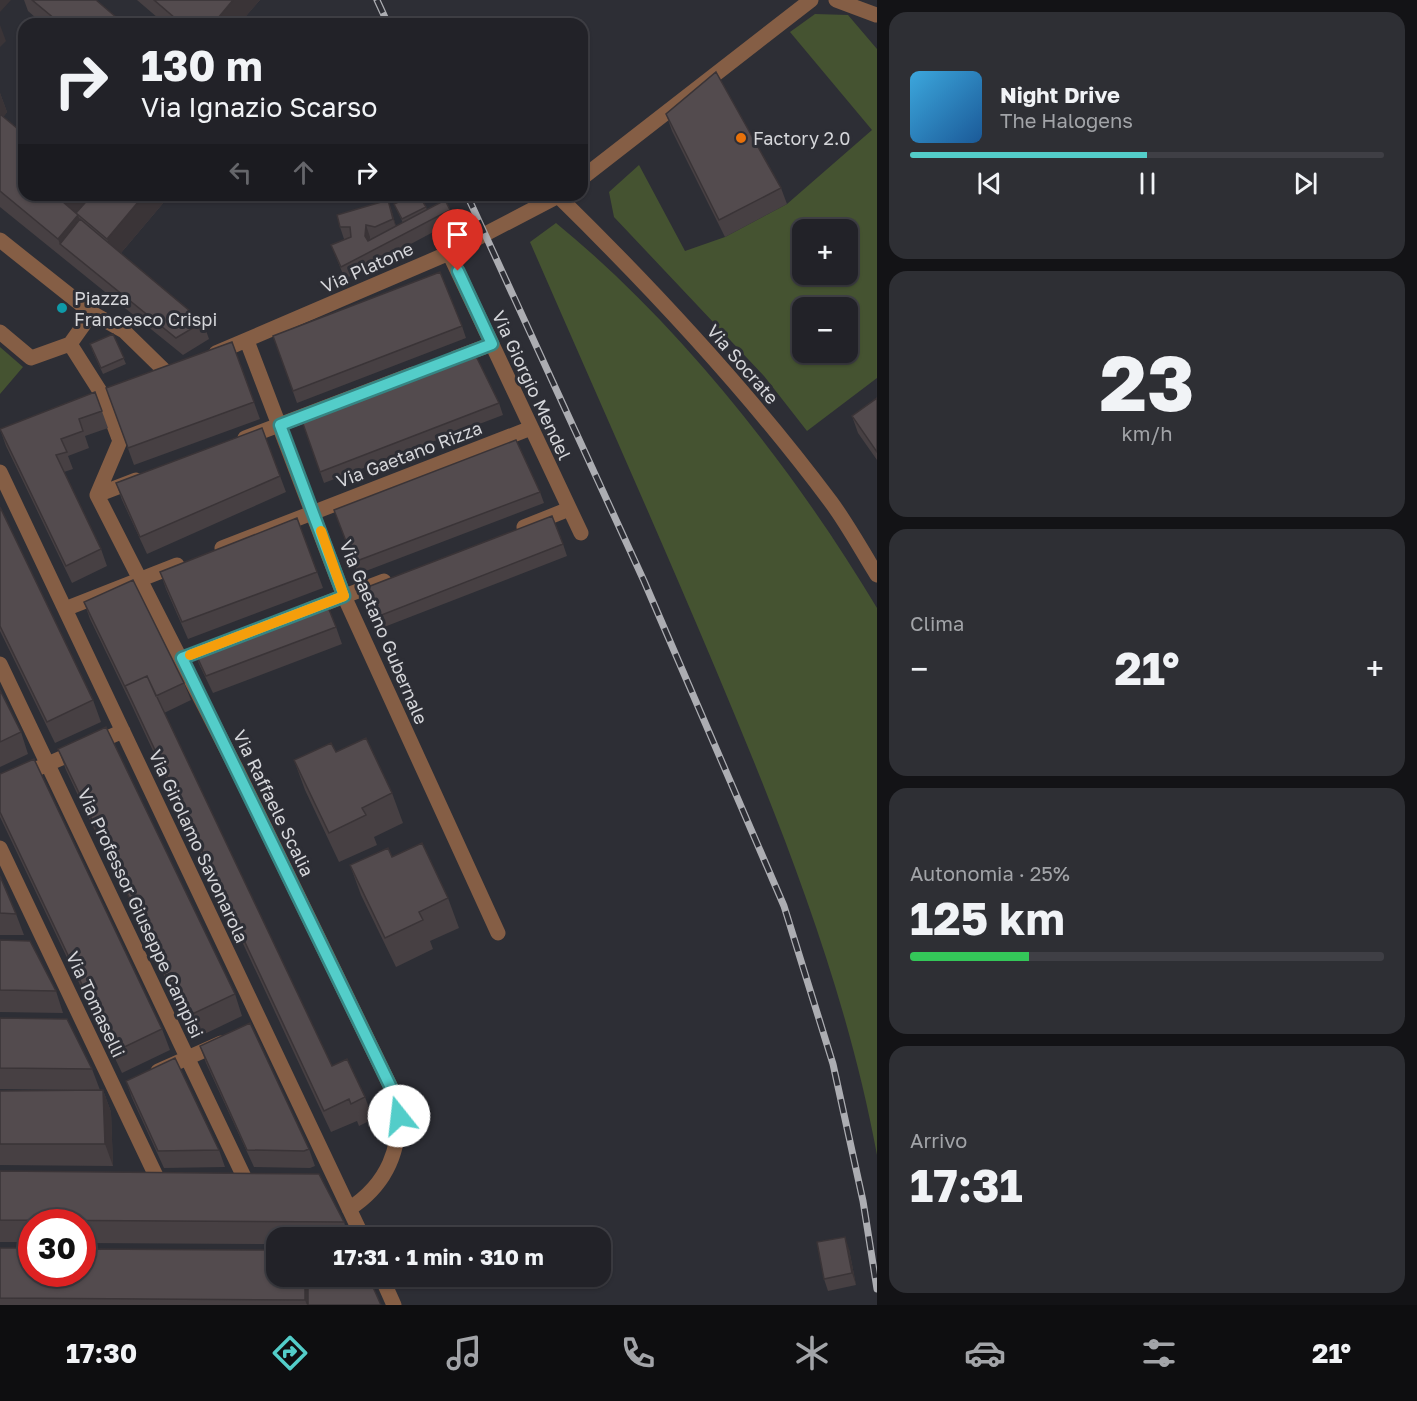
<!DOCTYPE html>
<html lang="it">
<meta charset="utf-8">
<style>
:root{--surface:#222228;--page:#2e2f34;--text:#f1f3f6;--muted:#a2a4a8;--line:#3f3f45;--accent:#53cdc9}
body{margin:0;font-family:"Golos Text",sans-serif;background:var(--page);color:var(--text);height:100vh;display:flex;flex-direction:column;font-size:22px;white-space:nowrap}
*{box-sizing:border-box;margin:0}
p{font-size:20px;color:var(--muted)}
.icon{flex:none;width:33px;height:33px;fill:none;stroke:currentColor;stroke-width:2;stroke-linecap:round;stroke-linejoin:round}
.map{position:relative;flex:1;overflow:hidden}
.sheet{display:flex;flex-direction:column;gap:12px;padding:12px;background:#131316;width:540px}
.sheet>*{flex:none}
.banner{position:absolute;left:18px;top:18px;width:570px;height:183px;border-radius:18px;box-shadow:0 2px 4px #0004,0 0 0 2px var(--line);background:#222228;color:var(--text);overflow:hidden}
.fabs{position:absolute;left:792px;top:219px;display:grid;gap:12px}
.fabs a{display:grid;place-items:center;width:66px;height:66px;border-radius:12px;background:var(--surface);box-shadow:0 2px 4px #0004,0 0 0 2px var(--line);font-size:30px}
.speed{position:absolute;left:18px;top:1209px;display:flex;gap:12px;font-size:30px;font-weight:700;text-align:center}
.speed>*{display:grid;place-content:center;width:78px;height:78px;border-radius:50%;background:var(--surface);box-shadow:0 2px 4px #0004,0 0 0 2px var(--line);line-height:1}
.speed .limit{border:9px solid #d22;background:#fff;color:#111}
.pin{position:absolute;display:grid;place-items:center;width:51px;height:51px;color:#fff;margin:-62px -26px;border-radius:50% 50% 50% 0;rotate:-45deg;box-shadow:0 0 6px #0007}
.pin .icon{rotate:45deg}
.me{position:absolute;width:66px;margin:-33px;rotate:344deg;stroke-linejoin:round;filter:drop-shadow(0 0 4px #0008)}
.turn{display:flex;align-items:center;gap:21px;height:126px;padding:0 24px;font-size:27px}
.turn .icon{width:78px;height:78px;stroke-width:2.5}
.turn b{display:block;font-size:42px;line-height:51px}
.lanes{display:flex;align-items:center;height:57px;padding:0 24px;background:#0003;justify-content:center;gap:30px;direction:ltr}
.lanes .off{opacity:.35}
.big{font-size:45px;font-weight:700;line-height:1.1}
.sheet .card{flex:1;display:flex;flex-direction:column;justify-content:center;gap:9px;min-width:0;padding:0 21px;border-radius:18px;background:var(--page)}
.sheet .dial{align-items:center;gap:0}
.dial b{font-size:78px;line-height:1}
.song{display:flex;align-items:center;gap:18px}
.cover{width:72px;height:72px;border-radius:9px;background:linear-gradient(135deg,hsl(200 70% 55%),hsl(210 70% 35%))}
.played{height:6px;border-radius:3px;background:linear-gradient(90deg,var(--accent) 50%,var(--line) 50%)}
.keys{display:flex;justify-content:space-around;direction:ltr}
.heat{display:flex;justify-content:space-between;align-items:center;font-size:33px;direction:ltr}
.charge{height:9px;border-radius:4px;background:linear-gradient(90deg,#34c759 25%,var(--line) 0)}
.trip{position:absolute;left:266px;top:1227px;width:345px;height:60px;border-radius:18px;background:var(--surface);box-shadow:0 2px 4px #0004,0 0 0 2px var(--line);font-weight:700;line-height:60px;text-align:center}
.tab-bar{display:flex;height:96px;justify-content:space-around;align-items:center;background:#0e0e10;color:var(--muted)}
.tab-bar .icon{width:42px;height:42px}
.tab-bar .selected{color:var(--accent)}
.tab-bar b{font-size:27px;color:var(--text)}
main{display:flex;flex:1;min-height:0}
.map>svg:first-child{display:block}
.green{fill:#455331;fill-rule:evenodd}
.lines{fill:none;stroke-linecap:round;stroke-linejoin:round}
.minor{stroke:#855e45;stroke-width:15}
.rail-casing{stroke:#acadb2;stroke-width:7}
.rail{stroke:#2d2e35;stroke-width:4.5;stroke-dasharray:14;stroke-linecap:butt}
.wall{fill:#474043}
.shaded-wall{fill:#3a3437}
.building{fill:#534b4e;stroke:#3a3437;stroke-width:1.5}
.route-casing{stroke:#368583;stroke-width:15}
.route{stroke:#53cdc9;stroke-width:10}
.slow{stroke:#f59e0b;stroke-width:10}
.food-dot{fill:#e8710a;stroke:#2d2e35;stroke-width:2}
.culture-dot{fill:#0f9aa8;stroke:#2d2e35;stroke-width:2}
.labels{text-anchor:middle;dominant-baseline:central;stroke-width:6;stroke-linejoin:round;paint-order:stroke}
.poi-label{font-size:18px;fill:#d5d6da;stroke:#2d2e35;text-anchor:start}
.street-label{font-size:18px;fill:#d5d6da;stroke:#2d2e35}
</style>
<main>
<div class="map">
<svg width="877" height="1305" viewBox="0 0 877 1305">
<rect width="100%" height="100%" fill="#2d2e35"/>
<path class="green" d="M 815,14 L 848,15 L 877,49 L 877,378 L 807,431 L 764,376 L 614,217 L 609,192 L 639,165 L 685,251 L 725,237 L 787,204 L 872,130 L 790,32 ZM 802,230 L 848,230 L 848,274 L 802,274 ZM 802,308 L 848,308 L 848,352 L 802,352 Z
M 556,223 C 680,324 795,471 877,608 L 877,1155 C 846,987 782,827 716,670 C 656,527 592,385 530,242 Z
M 0,347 L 23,367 L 0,394 Z"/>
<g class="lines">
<path class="minor" d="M 836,0 L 876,15
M 582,178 L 811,0
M 558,196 C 656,292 749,392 831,502 C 848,525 862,551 877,575
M 0,240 L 92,313 L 124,331 L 167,373
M 449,253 L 581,533
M 0,332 L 31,358 L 70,344 L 92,313
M 247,341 L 344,596 L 498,933
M 70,344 L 103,396 L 120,441 L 97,495 L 238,772 L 398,1102 C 402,1148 388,1184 349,1209
M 216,353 L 449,253 L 560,195
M 455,358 L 492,344
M 245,438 L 413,374
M 0,472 L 363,1238
M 97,495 L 136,480
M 524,527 L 569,509
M 222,548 L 531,428
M 65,609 L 177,565
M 308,610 L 384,581
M 0,664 L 245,1179
M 0,785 L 123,731
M 0,848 L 157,1178
M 158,1071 L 221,1043
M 381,1276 L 394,1305"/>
<g class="rail-casing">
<path id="rail" d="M 377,0 L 388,24
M 467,195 L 644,581 L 784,906 L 833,1064 L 863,1201 L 877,1289"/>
</g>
<use href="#rail" class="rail"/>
</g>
<path class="wall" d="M 24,0 L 96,0 L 124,24 L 43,24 L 28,11 Z
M 137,0 L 260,0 L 239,24 L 165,24 Z
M 0,93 L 7,112 L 3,117 L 24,195 L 170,195 L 121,253 L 203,322 L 209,339 L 183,355 L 0,207 Z
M 666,114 L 781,188 L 787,204 L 725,237 L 672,131 Z
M 388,200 L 396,226 L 403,223 L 394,204 L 426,207 L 427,210 L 445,200 L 454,221 L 345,279 L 331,245 L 347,239 L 344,239 L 340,227 Z
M 462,326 L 466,338 L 297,403 L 273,336 Z
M 113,334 L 126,364 L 103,374 L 92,350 Z
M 232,342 L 260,419 L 134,465 L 106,388 Z
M 95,392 L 108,428 L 85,436 L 89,448 L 68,456 L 73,469 L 64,472 L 101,549 L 107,566 L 72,583 L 6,446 L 0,429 Z
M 877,398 L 877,460 L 858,433 L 852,416 Z
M 499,403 L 503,415 L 324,483 L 301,418 Z
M 262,428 L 286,492 L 147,554 L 122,500 L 116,483 Z
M 540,492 L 544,503 L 358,574 L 334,510 Z
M 0,507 L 93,700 L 101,722 L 55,743 L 0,631 Z
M 297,518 L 323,588 L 188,639 L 166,589 L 160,572 Z
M 563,544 L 567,556 L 379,629 L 374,618 Z
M 84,602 L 184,683 L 191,700 L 164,713 L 332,1066 L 365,1097 L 373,1119 L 359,1126 L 357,1121 L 331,1132 L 133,708 L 90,619 Z
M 336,627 L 342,644 L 213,693 L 199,664 L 193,648 Z
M 0,690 L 21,732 L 28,754 L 0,767 Z
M 58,749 L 235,994 L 242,1016 L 194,1039 L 135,915 L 127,893 L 128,892 L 127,891 L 124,892 L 66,770 Z
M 336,752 L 392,793 L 403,823 L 374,837 L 377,845 L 339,862 L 305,790 L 294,760 Z
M 0,774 L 162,1029 L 170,1050 L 122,1073 L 0,817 Z
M 392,857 L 448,898 L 459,928 L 430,941 L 433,949 L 396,967 L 361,895 L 350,865 Z
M 0,876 L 16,914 L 24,935 L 0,935 Z
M 0,940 L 56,991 L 63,1013 L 0,1012 Z
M 0,1018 L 92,1069 L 100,1090 L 103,1090 L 111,1112 L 113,1166 L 0,1165 L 0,1091 L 80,1090 L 0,1089 Z
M 200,1046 L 309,1149 L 315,1166 L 310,1168 L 254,1167 L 206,1063 Z
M 126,1081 L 219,1150 L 225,1167 L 164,1168 L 132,1098 Z
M 0,1171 L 344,1222 L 349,1238 L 276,1238 L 276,1244 L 82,1243 L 82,1222 L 32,1222 L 32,1242 L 0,1242 Z
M 0,1248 L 276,1276 L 368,1276 L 381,1305 L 0,1305 Z
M 849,1249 L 856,1285 L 828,1291 L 824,1279 Z"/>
<path class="shaded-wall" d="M 0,0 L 11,0 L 0,12 Z
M 233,0 L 260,0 L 239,24 L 213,24 Z
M 0,25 L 6,41 L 0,47 Z
M 0,93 L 7,112 L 0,122 Z
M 69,195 L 96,195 L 78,215 L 86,237 L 60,244 L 58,239 L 63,202 Z
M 144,195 L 170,195 L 115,260 L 107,239 Z
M 388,200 L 392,211 L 397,231 L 393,219 Z
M 366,225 L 370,237 L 369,247 L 365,236 Z
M 103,1090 L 111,1112 L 113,1166 L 105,1144 Z
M 845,1237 L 849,1249 L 856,1285 L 852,1273 Z
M 305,1276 L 312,1296 L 312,1305 L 307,1305 L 305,1300 Z"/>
<path class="building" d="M 32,0 L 96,0 L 124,24 L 61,24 Z
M 154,0 L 233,0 L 213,24 L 182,24 Z
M 716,72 L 781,188 L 719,220 L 666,114 Z
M 0,114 L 24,134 L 24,195 L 69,195 L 63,202 L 78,215 L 58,239 L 0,191 Z
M 92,195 L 144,195 L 107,239 L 76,213 Z
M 414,195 L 419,195 L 426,207 L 402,219 L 394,204 Z
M 388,200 L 393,219 L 375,227 L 366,225 L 365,236 L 368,241 L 445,200 L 450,210 L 341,267 L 331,245 L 351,237 L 350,227 L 340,227 L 337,215 Z
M 80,219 L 203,322 L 176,338 L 60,244 Z
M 440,272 L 462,326 L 293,391 L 273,336 Z
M 113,334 L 124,358 L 101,368 L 90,344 Z
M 232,342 L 254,402 L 128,448 L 106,388 Z
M 473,350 L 499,403 L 320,472 L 301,418 Z
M 95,392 L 102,411 L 79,419 L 83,431 L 61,439 L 67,452 L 56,455 L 101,549 L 66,566 L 0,429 Z
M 877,398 L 877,452 L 852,416 Z
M 262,428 L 280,476 L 140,537 L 116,483 Z
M 516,440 L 540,492 L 354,562 L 334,510 Z
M 0,507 L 93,700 L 47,722 L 0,626 Z
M 552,516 L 563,544 L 374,618 L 365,588 Z
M 297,518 L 317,572 L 182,622 L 160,572 Z
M 133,580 L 184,683 L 156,696 L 147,676 L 125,686 L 127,691 L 84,602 Z
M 324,597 L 336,627 L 206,676 L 193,648 Z
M 147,676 L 332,1066 L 347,1059 L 365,1097 L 351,1104 L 349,1099 L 324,1111 L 125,686 Z
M 0,690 L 21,732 L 0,742 Z
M 106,727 L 235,994 L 186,1017 L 127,893 L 130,891 L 119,869 L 116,870 L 58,749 Z
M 366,738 L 392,793 L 362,808 L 366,815 L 329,833 L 294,760 L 331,743 L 336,752 Z
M 34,759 L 162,1029 L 114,1052 L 0,812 L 0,774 Z
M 422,843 L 448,898 L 419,912 L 423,920 L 385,938 L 350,865 L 388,848 L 392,857 Z
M 0,876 L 16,914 L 0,913 Z
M 0,940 L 30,941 L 56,991 L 0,990 Z
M 0,1018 L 67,1019 L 92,1069 L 0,1068 Z
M 250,1023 L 309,1149 L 304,1151 L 247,1150 L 200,1046 Z
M 175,1058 L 219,1150 L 158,1151 L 126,1081 Z
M 103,1090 L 105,1144 L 0,1144 L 0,1091 Z
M 0,1171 L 319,1174 L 344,1222 L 0,1220 Z
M 845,1237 L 852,1273 L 824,1279 L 817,1242 Z
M 0,1248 L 32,1248 L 32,1274 L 82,1274 L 82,1249 L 276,1250 L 276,1276 L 305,1276 L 305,1300 L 0,1298 Z
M 336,1276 L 368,1276 L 381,1305 L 308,1305 L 308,1284 L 336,1285 Z"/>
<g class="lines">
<g class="route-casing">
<path id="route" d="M 399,1116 L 398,1102 L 182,658 L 344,596 L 280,425 L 492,344 L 458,271"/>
</g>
<use href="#route" class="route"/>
<path class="slow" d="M 190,655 L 344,596 L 321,531"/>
</g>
<circle class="food-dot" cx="741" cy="138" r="6"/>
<circle class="culture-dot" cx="62" cy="308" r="6"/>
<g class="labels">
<g class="poi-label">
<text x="753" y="138">Factory 2.0</text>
<text x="74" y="298">Piazza<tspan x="74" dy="21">Francesco Crispi</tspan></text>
</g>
<g class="street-label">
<text transform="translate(367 267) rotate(-24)">Via Platone</text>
<text transform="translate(743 364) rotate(49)">Via Socrate</text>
<text transform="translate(532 385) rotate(65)">Via Giorgio Mendel</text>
<text transform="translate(409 454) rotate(-21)">Via Gaetano Rizza</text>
<text transform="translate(384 632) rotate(67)">Via Gaetano Gubernale</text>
<text transform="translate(274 803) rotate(64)">Via Raffaele Scalia</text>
<text transform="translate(199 846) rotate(65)">Via Girolamo Savonarola</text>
<text transform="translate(141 913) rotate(65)">Via Professor Giuseppe Campisi</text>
<text transform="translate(96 1004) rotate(65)">Via Tomaselli</text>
</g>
</g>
</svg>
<div class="fabs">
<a>+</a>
<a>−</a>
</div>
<div class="speed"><div class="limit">30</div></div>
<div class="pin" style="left:458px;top:271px;background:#d93025"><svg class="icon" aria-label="arrive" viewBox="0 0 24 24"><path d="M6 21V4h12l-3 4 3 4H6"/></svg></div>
<svg class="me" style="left:399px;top:1116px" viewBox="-20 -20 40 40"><circle r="19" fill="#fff"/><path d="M0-13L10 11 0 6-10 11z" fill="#53cdc9"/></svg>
<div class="trip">17:31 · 1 min · 310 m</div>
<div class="banner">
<div class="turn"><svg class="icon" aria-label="right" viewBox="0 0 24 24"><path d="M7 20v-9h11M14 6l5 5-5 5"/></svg><div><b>130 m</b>Via Ignazio Scarso</div></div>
<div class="lanes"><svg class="icon off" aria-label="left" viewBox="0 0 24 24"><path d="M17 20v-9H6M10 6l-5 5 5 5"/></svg><svg class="icon off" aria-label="ahead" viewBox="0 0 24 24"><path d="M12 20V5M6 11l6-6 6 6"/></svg><svg class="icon" aria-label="right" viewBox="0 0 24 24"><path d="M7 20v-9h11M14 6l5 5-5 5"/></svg></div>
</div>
</div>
<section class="sheet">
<div class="card">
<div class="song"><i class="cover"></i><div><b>Night Drive</b><p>The Halogens</p></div></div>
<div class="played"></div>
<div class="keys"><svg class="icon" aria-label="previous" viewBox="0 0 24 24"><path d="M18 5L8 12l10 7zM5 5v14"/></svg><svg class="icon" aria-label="pause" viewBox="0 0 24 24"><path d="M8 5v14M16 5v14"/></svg><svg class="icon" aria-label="next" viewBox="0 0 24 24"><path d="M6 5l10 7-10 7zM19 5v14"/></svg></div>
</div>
<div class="card dial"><b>23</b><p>km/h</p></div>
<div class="card"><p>Clima</p>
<div class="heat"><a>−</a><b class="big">21°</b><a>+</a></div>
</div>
<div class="card"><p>Autonomia · 25%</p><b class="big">125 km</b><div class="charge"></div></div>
<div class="card"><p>Arrivo</p><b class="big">17:31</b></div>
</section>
</main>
<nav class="tab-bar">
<b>17:30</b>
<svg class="icon selected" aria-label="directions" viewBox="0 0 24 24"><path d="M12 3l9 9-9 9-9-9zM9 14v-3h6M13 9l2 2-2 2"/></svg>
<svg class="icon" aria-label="music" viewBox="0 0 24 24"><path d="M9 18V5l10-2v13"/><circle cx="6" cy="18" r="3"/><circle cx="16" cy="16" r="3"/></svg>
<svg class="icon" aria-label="phone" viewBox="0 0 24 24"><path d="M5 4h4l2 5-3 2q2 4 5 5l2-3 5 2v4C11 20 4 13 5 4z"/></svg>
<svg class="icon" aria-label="climate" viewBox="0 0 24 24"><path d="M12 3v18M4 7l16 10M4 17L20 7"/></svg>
<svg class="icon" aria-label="car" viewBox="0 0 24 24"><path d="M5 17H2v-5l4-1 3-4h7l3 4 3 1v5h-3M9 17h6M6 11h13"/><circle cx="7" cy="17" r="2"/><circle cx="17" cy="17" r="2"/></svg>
<svg class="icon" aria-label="filters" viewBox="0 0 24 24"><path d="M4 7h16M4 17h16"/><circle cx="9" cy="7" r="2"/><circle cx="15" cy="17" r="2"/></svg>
<b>21°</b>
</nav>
